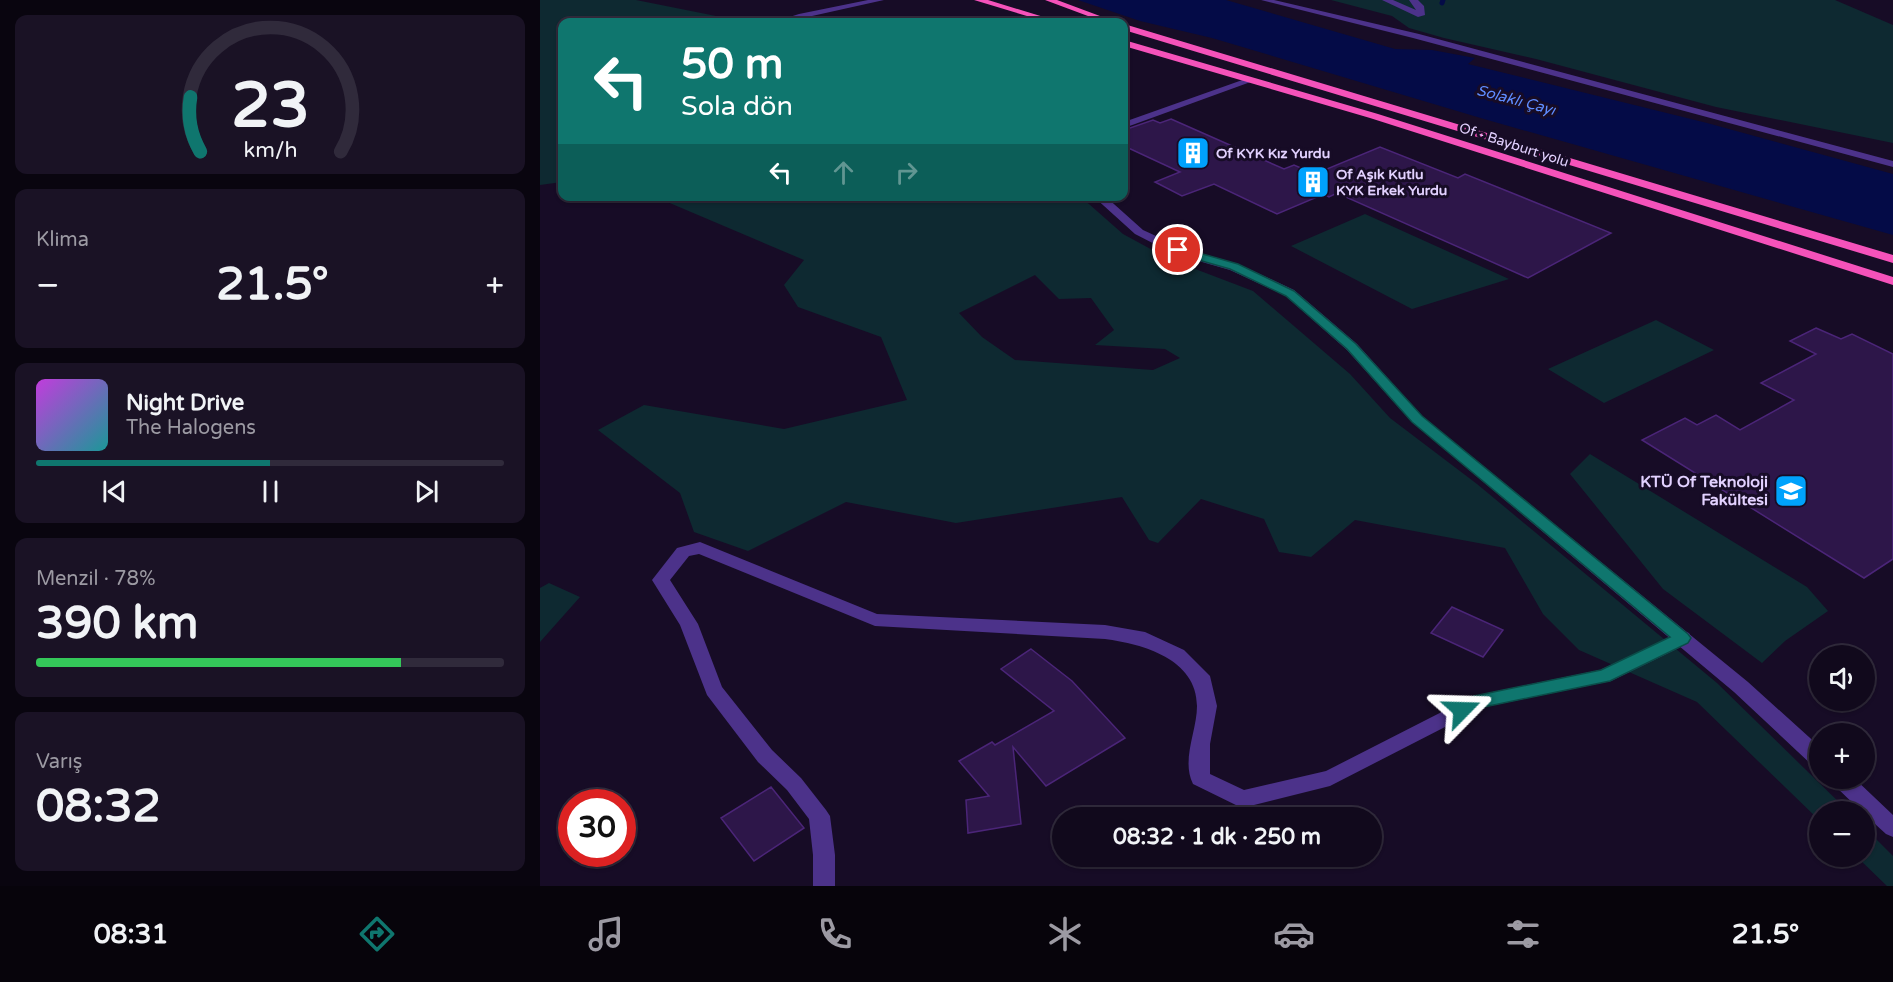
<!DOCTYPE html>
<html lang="tr">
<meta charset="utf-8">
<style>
:root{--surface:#11091c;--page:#1a1225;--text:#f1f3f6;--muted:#9c9aa3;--line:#302a3b;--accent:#0f766e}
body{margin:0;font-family:"Varela Round",sans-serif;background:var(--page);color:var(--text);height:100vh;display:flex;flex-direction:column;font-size:22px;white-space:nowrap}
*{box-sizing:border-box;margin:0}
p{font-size:20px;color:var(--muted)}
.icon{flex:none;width:33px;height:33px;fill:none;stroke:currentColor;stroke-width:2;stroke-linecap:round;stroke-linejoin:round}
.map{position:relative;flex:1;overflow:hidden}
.panel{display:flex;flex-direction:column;gap:15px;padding:15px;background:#09050f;width:540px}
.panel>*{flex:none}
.hud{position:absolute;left:18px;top:18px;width:570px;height:183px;border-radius:12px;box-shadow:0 2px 4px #0004,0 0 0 2px var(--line);background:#0f766e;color:#fff;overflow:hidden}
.fabs{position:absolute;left:1269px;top:645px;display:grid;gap:12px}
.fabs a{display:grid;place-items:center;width:66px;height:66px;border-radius:50%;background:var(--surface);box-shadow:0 2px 4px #0004,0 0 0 2px var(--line);font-size:30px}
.speed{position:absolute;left:18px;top:789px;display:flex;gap:12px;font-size:30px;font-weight:700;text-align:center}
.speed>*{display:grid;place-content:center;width:78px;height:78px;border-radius:50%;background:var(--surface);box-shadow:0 2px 4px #0004,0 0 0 2px var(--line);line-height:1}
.speed .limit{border:9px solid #d22;background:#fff;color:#111}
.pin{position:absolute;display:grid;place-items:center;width:51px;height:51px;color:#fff;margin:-26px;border:3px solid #fff;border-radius:50%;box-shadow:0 2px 6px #0007}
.me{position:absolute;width:66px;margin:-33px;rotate:68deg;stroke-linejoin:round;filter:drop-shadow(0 0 4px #0008)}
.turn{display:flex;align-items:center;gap:21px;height:126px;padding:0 24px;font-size:27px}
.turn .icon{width:78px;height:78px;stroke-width:2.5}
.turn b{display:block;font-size:42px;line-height:51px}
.lanes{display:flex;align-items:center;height:57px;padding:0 24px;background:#0003;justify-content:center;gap:30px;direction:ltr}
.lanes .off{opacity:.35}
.big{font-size:45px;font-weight:700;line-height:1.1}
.panel .card{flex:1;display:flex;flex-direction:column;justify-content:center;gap:9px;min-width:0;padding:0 21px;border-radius:12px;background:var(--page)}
.panel .dial{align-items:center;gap:0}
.dial svg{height:156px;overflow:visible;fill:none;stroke:var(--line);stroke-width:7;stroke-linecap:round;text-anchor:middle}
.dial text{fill:var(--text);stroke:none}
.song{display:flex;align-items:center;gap:18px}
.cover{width:72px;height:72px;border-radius:9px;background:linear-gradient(135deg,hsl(290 70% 55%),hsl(180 70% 35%))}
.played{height:6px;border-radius:3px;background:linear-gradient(90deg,var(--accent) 50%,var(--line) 50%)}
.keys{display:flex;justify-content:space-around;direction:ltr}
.heat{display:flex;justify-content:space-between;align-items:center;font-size:33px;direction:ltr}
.charge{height:9px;border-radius:4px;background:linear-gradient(90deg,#34c759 78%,var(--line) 0)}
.trip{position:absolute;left:512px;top:807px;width:330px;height:60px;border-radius:30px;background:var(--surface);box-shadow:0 2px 4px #0004,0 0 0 2px var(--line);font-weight:700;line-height:60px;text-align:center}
.tab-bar{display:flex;height:96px;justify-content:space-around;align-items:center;background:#07040b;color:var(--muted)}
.tab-bar .icon{width:42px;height:42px}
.tab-bar .current{color:var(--accent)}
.tab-bar b{font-size:27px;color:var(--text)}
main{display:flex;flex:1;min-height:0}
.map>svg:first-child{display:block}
.green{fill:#0e2931;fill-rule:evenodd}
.water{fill:#040b47}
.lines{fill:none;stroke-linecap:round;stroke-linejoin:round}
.stream{stroke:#040b47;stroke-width:5}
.building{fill:#2d1649;stroke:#4b2578;stroke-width:1.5}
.service{fill:#4c328a;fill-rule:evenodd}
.minor{fill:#4c328a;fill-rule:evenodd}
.tertiary{fill:#4c328a;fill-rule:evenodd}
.trunk{fill:#f552ba;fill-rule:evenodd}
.route{fill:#0f766e;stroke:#0a4d48;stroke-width:1.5}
.labels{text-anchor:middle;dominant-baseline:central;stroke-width:6;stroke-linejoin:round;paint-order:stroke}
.far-street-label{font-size:14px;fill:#e2d1ff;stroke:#170c26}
.far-poi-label{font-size:14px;font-weight:bold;fill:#e2d1ff;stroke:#170c26;text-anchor:start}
.far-water-label{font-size:15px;font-style:italic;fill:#5f8cff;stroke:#170c26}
.poi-label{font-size:16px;font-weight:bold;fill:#e2d1ff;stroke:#170c26;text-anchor:end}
</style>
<main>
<section class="panel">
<div class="card dial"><svg viewBox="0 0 100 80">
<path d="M14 69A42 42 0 1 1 86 69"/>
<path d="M14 69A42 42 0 0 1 9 41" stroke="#0f766e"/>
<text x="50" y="56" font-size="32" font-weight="700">23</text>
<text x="50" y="72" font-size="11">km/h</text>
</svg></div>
<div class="card"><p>Klima</p>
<div class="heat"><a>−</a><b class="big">21.5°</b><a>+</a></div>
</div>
<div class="card">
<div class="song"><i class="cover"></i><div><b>Night Drive</b><p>The Halogens</p></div></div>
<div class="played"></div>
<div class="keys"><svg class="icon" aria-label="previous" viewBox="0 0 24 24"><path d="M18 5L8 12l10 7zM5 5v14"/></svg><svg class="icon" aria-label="pause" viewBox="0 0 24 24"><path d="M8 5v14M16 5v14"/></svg><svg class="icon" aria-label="next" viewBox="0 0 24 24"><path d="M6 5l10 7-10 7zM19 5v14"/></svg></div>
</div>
<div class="card"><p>Menzil · 78%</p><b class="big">390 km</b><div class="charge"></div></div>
<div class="card"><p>Varış</p><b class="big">08:32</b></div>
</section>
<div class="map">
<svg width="1353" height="886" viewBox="0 0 1353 886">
<rect width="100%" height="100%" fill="#170c26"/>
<path class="green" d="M 0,0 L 96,0 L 206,22 L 22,22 L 22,182 L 0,185 Z
M 791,0 L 1295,0 L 1353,25 L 1353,143 L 1176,107 L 996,59 L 904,38 L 869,28 L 852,16 Z
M 109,197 L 541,197 L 583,234 L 629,259 L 713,291 L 810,374 L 850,418 L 937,484 L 1177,683 L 1308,811 L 1280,812 L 1279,820 L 1157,702 L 1039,650 L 1003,614 L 965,548 L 815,520 L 771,557 L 739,552 L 724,519 L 661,499 L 618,543 L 609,540 L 582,497 L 416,523 L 306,502 L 208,551 L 154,532 L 140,493 L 58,430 L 104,405 L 244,429 L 367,400 L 341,337 L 258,307 L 244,285 L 264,260 L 125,201 ZM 495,275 L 519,299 L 551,298 L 574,330 L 555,345 L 625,349 L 640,358 L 613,370 L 475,360 L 442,337 L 419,313 Z
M 825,214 L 969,279 L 872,309 L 751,246 Z
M 1116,320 L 1174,350 L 1064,403 L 1008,369 Z
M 1050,454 L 1267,587 L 1288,611 L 1245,641 L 1222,663 L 1123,589 L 1030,474 Z
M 9,583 L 40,597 L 0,642 L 0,588 Z
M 1325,828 L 1353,856 L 1353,886 L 1347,886 L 1317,857 L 1324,856 Z"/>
<path class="water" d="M 538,0 L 686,0 L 855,49 L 892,50 L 935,58 L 928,64 L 1167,123 L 1353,174 L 1353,235 L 944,119 L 672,38 L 600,21 Z"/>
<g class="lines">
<path class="stream" d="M 902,3 L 903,0"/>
</g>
<path class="building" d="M 631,119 L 744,169 L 754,165 L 775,174 L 840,147 L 918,178 L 925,174 L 1071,233 L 988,278 L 797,193 L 789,197 L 784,194 L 737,214 L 674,184 L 642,196 L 615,182 L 640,172 L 584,146 L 584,130 L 613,120 L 620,123 Z
M 1276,328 L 1301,339 L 1312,334 L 1353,354 L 1353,559 L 1324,578 L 1102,440 L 1145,418 L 1157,425 L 1176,415 L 1200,430 L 1254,400 L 1221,383 L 1276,354 L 1250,341 Z
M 912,607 L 963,630 L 943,657 L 891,633 Z
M 491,649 L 532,681 L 585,738 L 506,786 L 473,747 L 481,824 L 428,833 L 426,800 L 449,796 L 419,761 L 452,742 L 455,745 L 514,711 L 461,669 Z
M 231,787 L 264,828 L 214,861 L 181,818 Z"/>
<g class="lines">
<path class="service" d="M 721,0 L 734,0 L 879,34 L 1353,161 L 1353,167 L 873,38 Z
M 708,78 L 716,80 L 584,128 L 584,122 Z"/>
<path class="minor" d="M 842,0 L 853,0 L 876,10 L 869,0 L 878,0 L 884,6 L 885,15 L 878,17 Z
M 160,542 L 337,614 L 565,625 L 605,632 L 644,650 L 670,676 L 677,706 L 670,744 L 670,774 L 704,790 L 786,771 L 933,696 L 1060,670 L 1143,631 L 1149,633 L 1152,638 L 1149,643 L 1071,681 L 944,707 L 790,786 L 702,808 L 653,784 C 641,760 657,731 657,706 C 657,659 603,644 565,639 L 335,626 L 159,554 L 149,556 L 130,580 L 158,624 L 182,687 L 232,750 L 261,778 L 286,810 L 290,816 L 295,855 L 295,886 L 273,886 L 273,855 L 269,819 L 247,790 L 218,762 L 167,695 L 140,625 L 112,580 L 137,548 Z"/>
<path class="tertiary" d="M 328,0 L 344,0 L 245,22 L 234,22 L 259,14 Z
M 553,196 L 565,196 L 603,230 L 642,248 L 698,264 L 754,290 L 817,344 L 882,416 L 1208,682 L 1280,747 L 1280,768 L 1273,766 L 1194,692 L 872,422 L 807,350 L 746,296 L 690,270 L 634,254 L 595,234 Z
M 1290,778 L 1314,778 L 1353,815 L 1353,837 L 1346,834 L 1324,814 L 1324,812 L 1322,812 L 1293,784 Z"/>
<path class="trunk" d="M 434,0 L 448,0 L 520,22 L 507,22 Z
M 505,0 L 517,0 L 576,22 L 564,22 Z
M 584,24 L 1353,255 L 1353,263 L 584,30 Z
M 584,40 L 838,114 L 1353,277 L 1353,285 L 830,118 L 584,46 Z"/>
</g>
<path class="route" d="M 638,247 L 698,264 L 754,291 L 816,344 L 882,416 L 1148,634 L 1151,638 L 1148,643 L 1070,681 L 944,707 L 922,717 L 915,715 L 913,710 L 915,705 L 934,696 L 1061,670 L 1130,637 L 872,422 L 807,349 L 746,296 L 690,269 L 634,253 L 633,250 Z"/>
<defs>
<g id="building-square" transform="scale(1.725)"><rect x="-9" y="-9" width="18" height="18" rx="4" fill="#00a2fc" stroke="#170c26"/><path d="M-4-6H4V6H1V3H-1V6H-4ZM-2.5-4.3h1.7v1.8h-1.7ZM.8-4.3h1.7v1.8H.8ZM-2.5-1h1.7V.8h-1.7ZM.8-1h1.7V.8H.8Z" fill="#fff"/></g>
<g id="university-square" transform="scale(1.725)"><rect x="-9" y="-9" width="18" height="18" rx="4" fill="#00a2fc" stroke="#170c26"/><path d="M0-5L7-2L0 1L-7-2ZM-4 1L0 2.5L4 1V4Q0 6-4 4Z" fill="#fff"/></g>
</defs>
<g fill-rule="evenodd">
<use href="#building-square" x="653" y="153"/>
<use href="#building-square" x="773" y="182"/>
<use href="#university-square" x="1251" y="491"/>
</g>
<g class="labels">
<g class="far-street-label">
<text transform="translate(974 145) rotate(18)">Of - Bayburt yolu</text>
</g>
<g class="far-poi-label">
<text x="676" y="153">Of KYK Kız Yurdu</text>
<text x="796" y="174">Of Aşık Kutlu<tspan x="796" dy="16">KYK Erkek Yurdu</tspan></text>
</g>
<g class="far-water-label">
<text transform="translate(976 100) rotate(15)">Solaklı Çayı</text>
</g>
<g class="poi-label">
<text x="1228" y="482">KTÜ Of Teknoloji<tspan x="1228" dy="18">Fakültesi</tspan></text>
</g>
</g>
</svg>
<div class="fabs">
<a><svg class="icon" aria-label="sound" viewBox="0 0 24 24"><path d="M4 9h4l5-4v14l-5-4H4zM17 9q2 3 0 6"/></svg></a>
<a>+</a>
<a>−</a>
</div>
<div class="speed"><div class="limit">30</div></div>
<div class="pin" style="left:638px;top:250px;background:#d93025"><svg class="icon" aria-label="arrive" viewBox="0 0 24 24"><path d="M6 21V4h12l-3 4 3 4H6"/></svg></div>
<svg class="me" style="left:922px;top:710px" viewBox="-20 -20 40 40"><path d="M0-17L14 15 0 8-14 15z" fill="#0f766e" stroke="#fff" stroke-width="4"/></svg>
<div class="trip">08:32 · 1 dk · 250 m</div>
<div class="hud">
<div class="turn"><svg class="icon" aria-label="left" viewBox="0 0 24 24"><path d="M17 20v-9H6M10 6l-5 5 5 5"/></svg><div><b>50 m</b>Sola dön</div></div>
<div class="lanes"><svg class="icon" aria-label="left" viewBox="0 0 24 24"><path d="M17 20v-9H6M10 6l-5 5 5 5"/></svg><svg class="icon off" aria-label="ahead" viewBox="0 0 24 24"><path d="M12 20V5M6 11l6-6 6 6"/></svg><svg class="icon off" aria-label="right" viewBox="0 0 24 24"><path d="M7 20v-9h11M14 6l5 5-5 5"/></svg></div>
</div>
</div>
</main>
<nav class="tab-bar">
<b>08:31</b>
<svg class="icon current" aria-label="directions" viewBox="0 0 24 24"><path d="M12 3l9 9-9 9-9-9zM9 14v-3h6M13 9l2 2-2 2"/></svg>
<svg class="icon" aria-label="music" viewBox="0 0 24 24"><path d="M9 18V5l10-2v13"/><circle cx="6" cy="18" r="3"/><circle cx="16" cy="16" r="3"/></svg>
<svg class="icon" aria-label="phone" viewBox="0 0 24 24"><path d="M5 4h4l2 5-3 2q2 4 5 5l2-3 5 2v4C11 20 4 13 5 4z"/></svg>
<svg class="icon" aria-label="climate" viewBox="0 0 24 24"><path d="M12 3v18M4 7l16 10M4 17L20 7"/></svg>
<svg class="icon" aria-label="car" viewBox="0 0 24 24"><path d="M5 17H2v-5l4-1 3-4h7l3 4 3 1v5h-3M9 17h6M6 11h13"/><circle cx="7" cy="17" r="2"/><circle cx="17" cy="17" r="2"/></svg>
<svg class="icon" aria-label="filters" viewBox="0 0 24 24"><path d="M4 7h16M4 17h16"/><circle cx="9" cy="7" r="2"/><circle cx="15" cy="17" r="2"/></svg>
<b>21.5°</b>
</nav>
